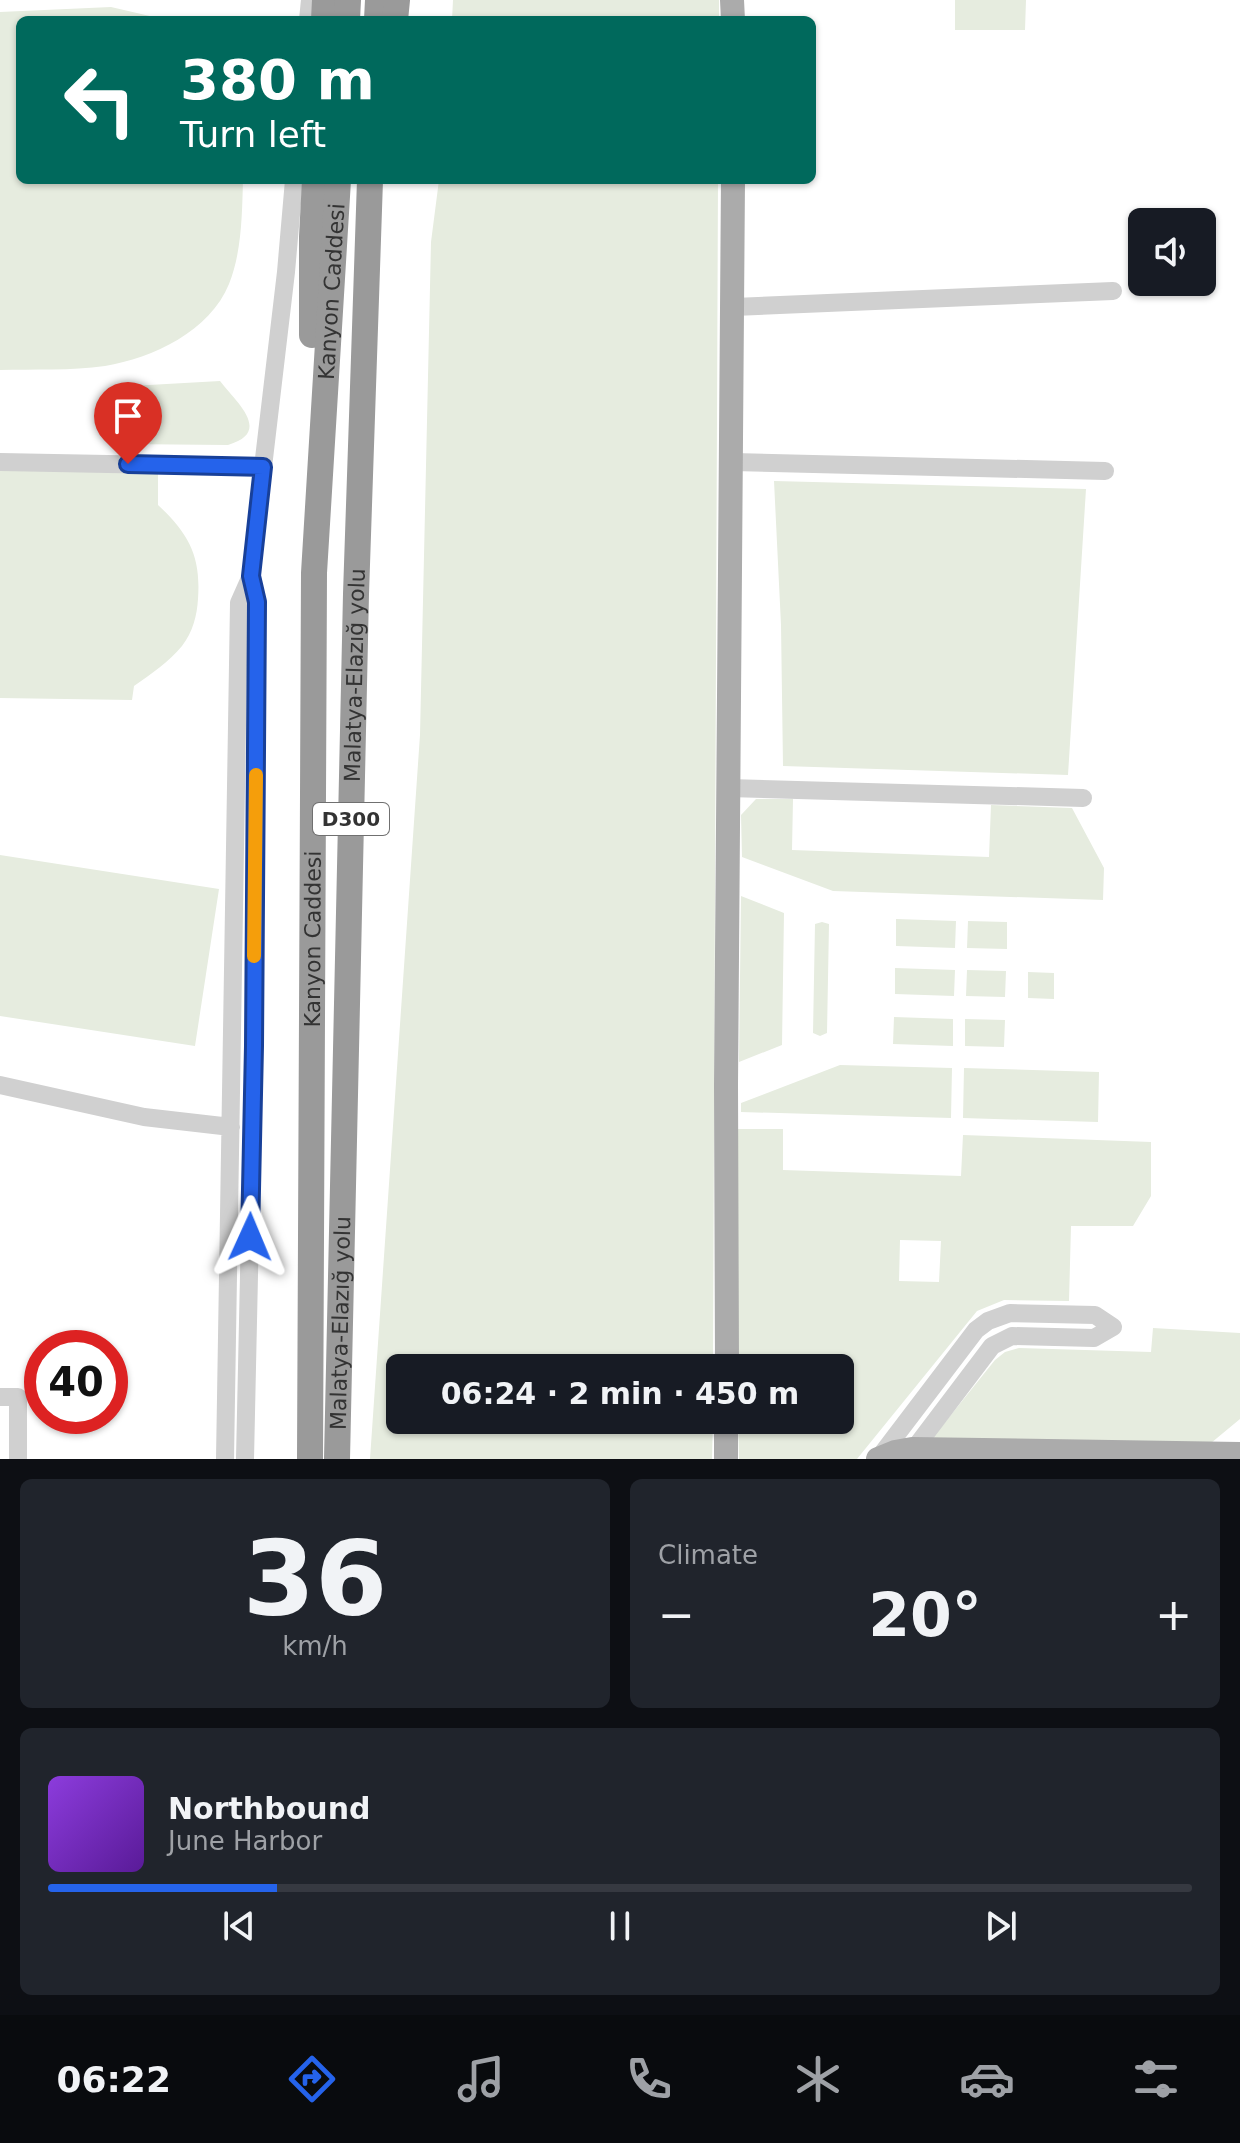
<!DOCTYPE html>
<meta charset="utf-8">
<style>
:root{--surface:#171b24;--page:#20242c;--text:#f1f3f6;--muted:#9ea1a6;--line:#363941;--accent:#2563eb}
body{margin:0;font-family:"DejaVu Sans",sans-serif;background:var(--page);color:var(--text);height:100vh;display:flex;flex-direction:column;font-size:30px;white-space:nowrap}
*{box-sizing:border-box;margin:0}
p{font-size:26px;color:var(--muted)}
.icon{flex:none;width:44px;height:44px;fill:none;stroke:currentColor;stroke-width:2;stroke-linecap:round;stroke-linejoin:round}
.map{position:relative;height:1459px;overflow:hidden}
.side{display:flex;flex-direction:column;gap:20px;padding:20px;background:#0d0f14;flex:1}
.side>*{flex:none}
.banner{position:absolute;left:16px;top:16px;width:800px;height:168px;border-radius:12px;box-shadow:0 2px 6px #0004;background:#00695c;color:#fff;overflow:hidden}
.buttons{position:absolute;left:1128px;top:208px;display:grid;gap:16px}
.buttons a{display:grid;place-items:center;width:88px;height:88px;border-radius:12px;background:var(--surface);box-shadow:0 2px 6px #0004;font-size:40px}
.speed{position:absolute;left:24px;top:1330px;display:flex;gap:16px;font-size:40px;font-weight:700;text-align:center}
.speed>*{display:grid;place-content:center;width:104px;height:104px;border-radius:50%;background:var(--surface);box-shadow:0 2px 6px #0004;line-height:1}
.speed .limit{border:12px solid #d22;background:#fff;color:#111}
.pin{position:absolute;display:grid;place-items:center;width:68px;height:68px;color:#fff;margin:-82px -34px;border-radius:50% 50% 50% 0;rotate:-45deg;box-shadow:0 0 8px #0007}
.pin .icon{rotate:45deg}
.me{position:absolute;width:88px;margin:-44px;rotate:1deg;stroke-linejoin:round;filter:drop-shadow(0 0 6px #0008)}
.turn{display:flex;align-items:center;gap:28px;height:168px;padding:0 32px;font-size:36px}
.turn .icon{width:104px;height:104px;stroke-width:2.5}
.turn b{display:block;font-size:56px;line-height:68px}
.big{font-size:60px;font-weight:700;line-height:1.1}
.side .card{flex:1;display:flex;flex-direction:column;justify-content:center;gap:12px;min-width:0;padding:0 28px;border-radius:12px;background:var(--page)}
.side .dial{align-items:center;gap:0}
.dial b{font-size:104px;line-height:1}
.song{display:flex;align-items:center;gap:24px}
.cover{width:96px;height:96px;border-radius:12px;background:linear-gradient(135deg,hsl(270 70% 55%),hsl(270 70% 35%))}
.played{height:8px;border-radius:4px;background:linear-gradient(90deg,var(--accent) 20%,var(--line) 20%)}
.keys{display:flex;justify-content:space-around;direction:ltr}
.heat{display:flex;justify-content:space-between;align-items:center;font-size:44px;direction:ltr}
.side .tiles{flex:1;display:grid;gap:20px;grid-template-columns:1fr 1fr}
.card:last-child{grid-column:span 2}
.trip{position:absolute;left:386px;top:1354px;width:468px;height:80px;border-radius:12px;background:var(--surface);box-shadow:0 2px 6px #0004;font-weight:700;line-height:80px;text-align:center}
.menu{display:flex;height:128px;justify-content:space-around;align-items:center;background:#090b0e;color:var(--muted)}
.menu .icon{width:56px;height:56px}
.menu .current{color:var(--accent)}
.menu b{font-size:36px;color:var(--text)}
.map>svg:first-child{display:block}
.green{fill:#e6ecdf;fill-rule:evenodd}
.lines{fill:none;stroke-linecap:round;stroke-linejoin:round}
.minor{stroke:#d0d0d0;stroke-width:18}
.major{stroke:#ababab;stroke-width:24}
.highway{stroke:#9a9a9a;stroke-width:26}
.route-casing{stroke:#184099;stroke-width:20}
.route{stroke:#2563eb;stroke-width:14}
.slow{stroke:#f59e0b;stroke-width:14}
.labels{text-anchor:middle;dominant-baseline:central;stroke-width:8;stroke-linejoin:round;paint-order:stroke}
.shield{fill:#fff;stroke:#707070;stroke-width:2}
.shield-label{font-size:20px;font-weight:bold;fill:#333}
.street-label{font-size:22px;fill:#333;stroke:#fff}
</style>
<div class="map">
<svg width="1240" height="1459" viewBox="0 0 1240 1459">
<rect width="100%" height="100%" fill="#fff"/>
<path class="green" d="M 453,0 L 719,0 L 719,20 L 452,20 Z
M 955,0 L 1026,0 L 1025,30 L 955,30 Z
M 111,7 L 167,20 L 20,20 L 20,180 L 243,180 C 242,214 242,251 229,284 C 210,331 153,358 105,366 C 71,371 34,369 0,370 L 0,12 Z
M 439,180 L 718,180 L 713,1368 L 400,1368 L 400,1420 L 713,1420 L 712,1459 L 370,1459 L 420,735 L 431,242 Z
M 220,381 C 236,402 273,432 228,445 L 120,444 L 121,417 L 133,417 L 131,386 Z
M 0,466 L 158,469 L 158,505 C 189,534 201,556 198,599 C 197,615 193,632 182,646 C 169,662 151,674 134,686 L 132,700 L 0,698 Z
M 774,481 L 1086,489 L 1068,775 L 783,766 L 781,625 Z
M 756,799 L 793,799 L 792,850 L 989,857 L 991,805 L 1072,808 L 1104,868 L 1103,900 L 833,891 L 742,857 L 741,815 Z
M 0,855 L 219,889 L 195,1046 L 0,1016 Z
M 741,896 L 784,913 L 782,1045 L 739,1062 Z
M 896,919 L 956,921 L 955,948 L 896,946 Z
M 968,921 L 1007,922 L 1007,949 L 967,948 Z
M 822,922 L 829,924 L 827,1033 L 820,1036 L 813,1033 L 815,924 Z
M 895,968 L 955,970 L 954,996 L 895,994 Z
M 967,970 L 1006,971 L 1005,997 L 966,996 Z
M 1028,972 L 1054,973 L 1054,999 L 1028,998 Z
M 894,1017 L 953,1019 L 953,1046 L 893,1044 Z
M 965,1019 L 1005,1020 L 1004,1047 L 965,1046 Z
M 840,1065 L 952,1068 L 951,1118 L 741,1112 L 741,1103 Z
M 964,1068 L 1099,1072 L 1098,1122 L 963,1118 Z
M 738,1129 L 783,1129 L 783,1170 L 961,1176 L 963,1135 L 1151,1142 L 1151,1196 L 1133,1226 L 1071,1226 L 1069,1301 L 1004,1300 L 977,1311 L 857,1459 L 739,1459 L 738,1420 L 840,1420 L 840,1368 L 738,1368 ZM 900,1240 L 941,1241 L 939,1282 L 899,1281 Z
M 1153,1328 L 1240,1333 L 1240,1419 L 1211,1443 L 930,1441 L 995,1360 L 1005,1352 L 1019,1348 L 1151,1352 Z"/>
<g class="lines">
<path class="minor" d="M 308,20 L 310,0
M 734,307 L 1113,291
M 0,462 L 263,467 L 251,576 L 239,603 L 225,1459
M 733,462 L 1105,471
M 263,467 L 286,272 L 294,180
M 728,788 L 1083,798
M 0,1085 L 144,1117 L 231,1127
M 0,1397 L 18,1397 L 18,1459
M 245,1459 L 254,1046 L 257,602 L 251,576
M 878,1459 L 976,1330 L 988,1321 L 1010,1313 L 1095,1315 L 1113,1327 L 1094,1338 L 1012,1336 L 992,1346 L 908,1457"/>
<path class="major" d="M 732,0 L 733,20
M 727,1368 L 726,1085 L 733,180
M 726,1459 L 726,1420
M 878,1459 L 895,1452 L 912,1449 L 1240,1454"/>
<g class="highway">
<path d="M 324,20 L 325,0"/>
<path d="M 347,20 L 348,0"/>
<path d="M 377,20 L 378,0"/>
<path d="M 395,20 L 397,0"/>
<path d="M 312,335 L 312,237 L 315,180"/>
<path id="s1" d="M 310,1459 L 314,573 L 338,180"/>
<path id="s2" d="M 337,1459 L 356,594 L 370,180"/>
</g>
</g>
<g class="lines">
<g class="route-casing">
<path id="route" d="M 128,464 L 263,467 L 251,576 L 257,602 L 254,1046 L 250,1237"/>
</g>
<use href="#route" class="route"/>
<path class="slow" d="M 254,956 L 256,775"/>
</g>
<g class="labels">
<rect class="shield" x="313" y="803" width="76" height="32" rx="6"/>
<g class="shield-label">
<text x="351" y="819">D300</text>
</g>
<g class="street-label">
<text stroke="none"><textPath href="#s1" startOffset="1168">Kanyon Caddesi</textPath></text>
<text stroke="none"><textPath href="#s2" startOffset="784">Malatya-Elazığ yolu</textPath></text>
<text stroke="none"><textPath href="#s1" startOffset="520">Kanyon Caddesi</textPath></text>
<text stroke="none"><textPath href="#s2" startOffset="136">Malatya-Elazığ yolu</textPath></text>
</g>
</g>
</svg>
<div class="buttons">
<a><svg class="icon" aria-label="sound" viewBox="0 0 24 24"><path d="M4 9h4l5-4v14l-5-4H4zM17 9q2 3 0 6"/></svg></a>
</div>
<div class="speed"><div class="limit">40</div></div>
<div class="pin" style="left:128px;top:464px;background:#d93025"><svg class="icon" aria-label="arrive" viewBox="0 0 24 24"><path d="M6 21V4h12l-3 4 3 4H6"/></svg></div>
<svg class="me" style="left:250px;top:1237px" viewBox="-20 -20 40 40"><path d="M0-17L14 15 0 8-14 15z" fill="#2563eb" stroke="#fff" stroke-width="4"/></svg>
<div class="trip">06:24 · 2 min · 450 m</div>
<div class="banner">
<div class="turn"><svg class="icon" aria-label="left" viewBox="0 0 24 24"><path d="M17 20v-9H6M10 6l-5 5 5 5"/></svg><div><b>380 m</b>Turn left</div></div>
</div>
</div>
<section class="side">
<div class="tiles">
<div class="card dial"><b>36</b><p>km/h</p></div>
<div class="card"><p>Climate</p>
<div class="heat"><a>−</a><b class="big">20°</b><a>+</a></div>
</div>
<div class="card">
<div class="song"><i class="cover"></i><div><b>Northbound</b><p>June Harbor</p></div></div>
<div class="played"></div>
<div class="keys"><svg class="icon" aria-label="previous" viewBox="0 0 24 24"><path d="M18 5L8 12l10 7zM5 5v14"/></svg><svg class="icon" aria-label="pause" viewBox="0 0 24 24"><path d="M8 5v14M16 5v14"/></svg><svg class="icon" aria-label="next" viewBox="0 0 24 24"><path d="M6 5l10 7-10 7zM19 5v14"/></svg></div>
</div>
</div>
</section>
<nav class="menu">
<b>06:22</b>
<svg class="icon current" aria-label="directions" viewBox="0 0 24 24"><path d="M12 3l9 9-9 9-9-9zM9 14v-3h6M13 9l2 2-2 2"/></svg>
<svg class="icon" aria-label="music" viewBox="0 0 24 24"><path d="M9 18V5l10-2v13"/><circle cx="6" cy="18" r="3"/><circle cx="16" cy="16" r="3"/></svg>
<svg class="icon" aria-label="phone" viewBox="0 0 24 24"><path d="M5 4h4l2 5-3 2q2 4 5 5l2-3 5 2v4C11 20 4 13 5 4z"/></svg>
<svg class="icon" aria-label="climate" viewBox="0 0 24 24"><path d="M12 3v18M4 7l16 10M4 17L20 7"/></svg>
<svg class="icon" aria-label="car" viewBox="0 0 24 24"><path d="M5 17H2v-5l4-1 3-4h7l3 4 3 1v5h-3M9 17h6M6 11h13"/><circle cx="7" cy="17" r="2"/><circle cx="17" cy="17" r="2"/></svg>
<svg class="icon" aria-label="filters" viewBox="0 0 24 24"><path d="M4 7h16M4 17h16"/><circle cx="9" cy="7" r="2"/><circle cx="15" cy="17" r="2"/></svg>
</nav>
